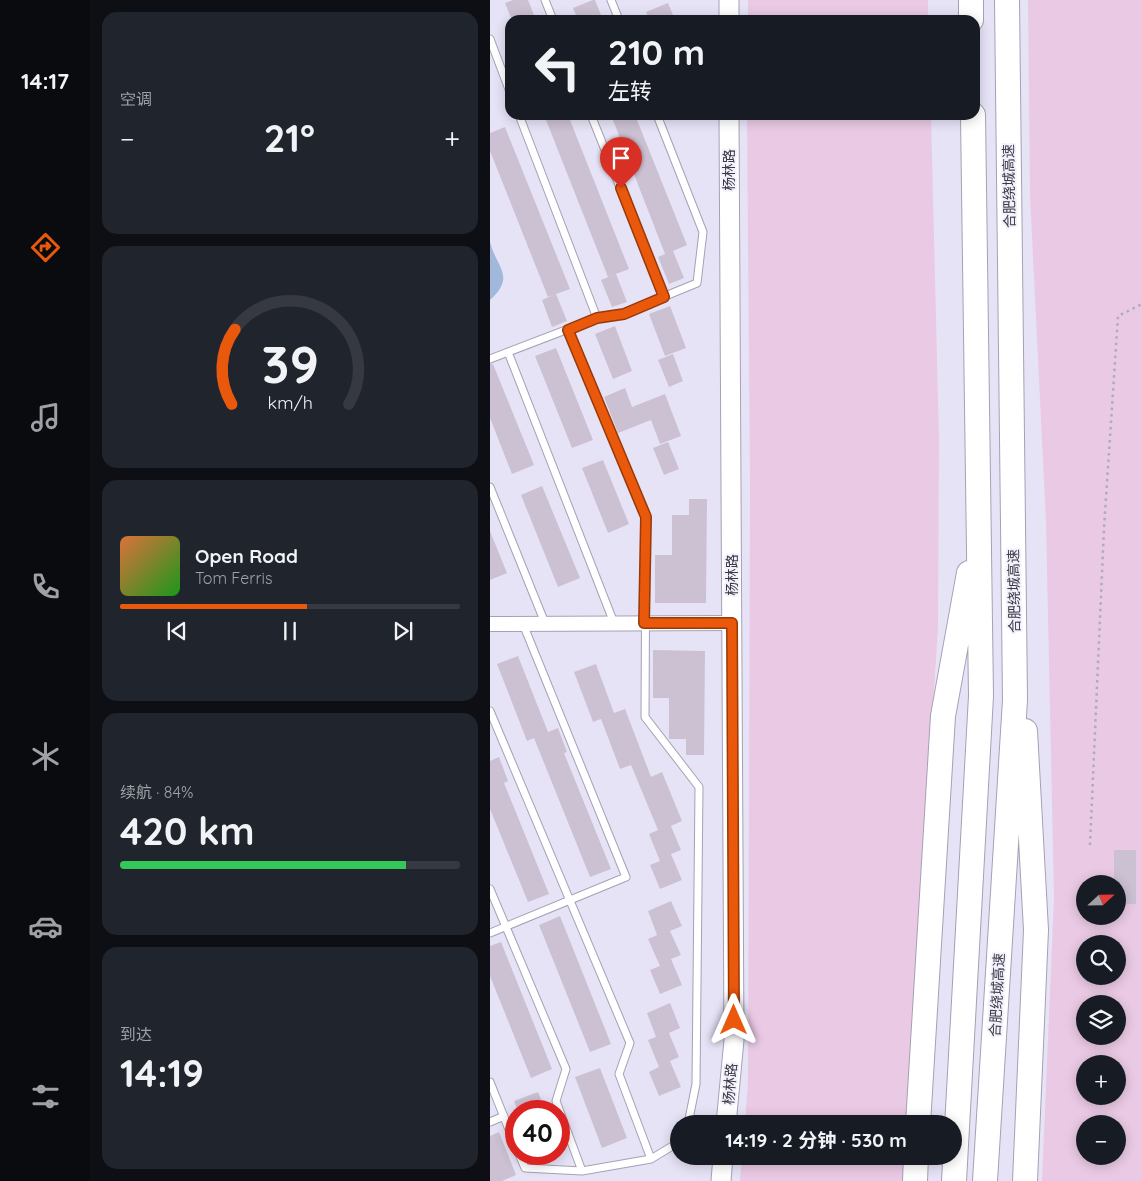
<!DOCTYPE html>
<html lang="zh">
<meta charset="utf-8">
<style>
:root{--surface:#171b24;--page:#20242c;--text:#f1f3f6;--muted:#9ea1a6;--line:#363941;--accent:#ea580c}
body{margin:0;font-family:Quicksand,"Noto Sans SC",sans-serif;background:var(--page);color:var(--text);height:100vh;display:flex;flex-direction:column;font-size:19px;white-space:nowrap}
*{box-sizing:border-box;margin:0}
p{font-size:16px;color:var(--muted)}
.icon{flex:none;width:28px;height:28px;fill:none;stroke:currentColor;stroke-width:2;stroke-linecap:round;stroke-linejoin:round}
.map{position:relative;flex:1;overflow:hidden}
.drawer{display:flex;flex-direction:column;gap:12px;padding:12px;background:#0d0f14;width:400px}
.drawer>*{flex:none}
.top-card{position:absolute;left:15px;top:15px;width:475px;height:105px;border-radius:15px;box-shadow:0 2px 12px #0003;background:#171b24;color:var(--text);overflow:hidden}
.needle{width:32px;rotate:68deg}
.controls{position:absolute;left:586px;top:875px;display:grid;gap:10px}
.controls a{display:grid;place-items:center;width:50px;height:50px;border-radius:50%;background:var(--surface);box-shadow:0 2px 12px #0003;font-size:25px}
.speed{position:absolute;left:15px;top:1100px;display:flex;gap:10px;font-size:25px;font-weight:700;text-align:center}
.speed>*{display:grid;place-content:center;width:65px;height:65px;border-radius:50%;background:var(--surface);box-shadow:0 2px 12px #0003;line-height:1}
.speed .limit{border:8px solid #d22;background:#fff;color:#111}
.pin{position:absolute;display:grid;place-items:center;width:42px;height:42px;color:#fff;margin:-51px -21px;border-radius:50% 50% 50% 0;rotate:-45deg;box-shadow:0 0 5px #0007}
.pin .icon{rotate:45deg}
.me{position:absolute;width:55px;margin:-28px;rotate:0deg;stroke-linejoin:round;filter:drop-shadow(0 0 4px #0008)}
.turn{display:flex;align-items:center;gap:18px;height:105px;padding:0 20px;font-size:22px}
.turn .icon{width:65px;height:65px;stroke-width:2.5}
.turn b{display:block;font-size:35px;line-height:42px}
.big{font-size:38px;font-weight:700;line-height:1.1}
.drawer .widget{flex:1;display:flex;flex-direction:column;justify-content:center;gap:8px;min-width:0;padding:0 18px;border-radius:15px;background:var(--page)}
.drawer .dial{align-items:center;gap:0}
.dial svg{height:130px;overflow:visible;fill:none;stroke:var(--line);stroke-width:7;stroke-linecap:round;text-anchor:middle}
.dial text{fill:var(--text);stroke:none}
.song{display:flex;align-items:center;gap:15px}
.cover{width:60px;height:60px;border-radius:8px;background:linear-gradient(135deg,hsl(20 70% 55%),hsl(120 70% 35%))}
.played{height:5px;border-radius:2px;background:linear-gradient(90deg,var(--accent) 55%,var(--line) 55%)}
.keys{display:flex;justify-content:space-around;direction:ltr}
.heat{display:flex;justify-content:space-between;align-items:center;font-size:28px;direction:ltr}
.charge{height:8px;border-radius:4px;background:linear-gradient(90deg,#34c759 84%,var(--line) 0)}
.trip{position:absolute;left:180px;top:1115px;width:292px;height:50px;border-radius:25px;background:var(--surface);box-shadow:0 2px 12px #0003;font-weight:700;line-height:50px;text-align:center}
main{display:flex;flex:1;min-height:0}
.dock{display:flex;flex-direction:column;width:90px;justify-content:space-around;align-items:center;background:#090b0e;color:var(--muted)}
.dock .icon{width:35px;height:35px}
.dock .selected{color:var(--accent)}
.dock b{font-size:22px;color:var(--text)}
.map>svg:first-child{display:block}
.green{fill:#eac9e4;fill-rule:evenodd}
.water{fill:#a2b8da}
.building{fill:#ccc1d3}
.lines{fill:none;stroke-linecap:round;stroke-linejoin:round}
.lane-casing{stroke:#a5a1b4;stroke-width:9}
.street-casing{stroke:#a5a1b4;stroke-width:16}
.secondary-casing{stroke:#a5a1b4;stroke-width:21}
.highway-casing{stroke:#a5a1b4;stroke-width:26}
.path{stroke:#aeabbb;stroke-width:2.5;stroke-dasharray:2.5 4;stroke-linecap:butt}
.lane{stroke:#fff;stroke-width:7}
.street{stroke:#fff;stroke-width:14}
.secondary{stroke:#fff;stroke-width:19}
.highway{stroke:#fff;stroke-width:24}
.route-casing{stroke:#983908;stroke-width:12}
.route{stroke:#ea580c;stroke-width:9}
.labels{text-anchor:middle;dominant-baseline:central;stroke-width:4;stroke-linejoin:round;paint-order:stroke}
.street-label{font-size:14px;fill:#3b3941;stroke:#f4f1fe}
</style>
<main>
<nav class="dock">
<b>14:17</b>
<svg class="icon selected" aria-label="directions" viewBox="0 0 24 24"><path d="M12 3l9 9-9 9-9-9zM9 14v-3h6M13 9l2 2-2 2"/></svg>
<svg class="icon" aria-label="music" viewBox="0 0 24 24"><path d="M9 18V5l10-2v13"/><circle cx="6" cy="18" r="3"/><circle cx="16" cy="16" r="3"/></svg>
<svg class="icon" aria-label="phone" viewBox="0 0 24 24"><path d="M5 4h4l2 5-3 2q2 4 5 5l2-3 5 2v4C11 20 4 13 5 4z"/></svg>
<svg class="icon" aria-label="climate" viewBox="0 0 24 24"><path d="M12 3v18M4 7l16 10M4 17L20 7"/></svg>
<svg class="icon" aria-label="car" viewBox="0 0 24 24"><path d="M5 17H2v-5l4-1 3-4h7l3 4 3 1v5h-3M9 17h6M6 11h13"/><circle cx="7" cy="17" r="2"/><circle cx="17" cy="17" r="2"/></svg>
<svg class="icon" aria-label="filters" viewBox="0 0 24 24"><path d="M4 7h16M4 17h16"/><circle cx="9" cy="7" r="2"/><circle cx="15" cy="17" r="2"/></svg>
</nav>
<section class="drawer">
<div class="widget"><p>空调</p>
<div class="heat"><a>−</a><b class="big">21°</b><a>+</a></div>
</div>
<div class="widget dial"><svg viewBox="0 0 100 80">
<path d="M14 69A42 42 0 1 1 86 69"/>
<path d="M14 69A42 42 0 0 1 16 23" stroke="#ea580c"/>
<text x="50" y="56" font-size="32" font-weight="700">39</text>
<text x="50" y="72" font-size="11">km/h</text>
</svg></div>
<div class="widget">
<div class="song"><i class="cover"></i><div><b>Open Road</b><p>Tom Ferris</p></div></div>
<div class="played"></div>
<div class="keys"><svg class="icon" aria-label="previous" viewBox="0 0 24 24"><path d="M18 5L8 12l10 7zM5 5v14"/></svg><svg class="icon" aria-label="pause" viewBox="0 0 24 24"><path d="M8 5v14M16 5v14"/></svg><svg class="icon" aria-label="next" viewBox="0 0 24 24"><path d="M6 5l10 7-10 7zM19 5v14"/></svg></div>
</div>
<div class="widget"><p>续航 · 84%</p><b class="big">420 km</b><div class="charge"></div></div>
<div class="widget"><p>到达</p><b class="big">14:19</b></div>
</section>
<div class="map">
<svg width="652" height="1181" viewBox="0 0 652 1181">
<rect width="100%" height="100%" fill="#e7e3f7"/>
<path class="green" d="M 258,0 L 438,0 L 438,20 L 258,20 Z
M 538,0 L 652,0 L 652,1181 L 552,1181 L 564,898 L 556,522 L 540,196 ZM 595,884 L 628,884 L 628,916 L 595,916 ZM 595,944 L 628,944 L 628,976 L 595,976 ZM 595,1004 L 628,1004 L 628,1036 L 595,1036 ZM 595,1064 L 628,1064 L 628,1096 L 595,1096 ZM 595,1124 L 628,1124 L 628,1156 L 595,1156 Z
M 257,115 L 441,115 L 449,439 L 448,628 L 416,1124 L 255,1124 L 258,1082 L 260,487 Z
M 252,1156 L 414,1156 L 413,1181 L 250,1181 Z"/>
<path class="water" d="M 0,242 C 7,269 26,276 0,300 Z"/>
<path class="building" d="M 23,0 L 38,0 L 46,20 L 22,20 L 15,3 Z
M 103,0 L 105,0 L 113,20 L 88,20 L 83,8 Z
M 178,3 L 185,20 L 160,20 L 156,12 Z
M 54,115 L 78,115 L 139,269 L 118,277 Z
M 121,115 L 145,115 L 197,245 L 183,251 L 194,278 L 179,284 L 168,257 L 175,254 Z
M 15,127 L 80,289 L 58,297 L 0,151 L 0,133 Z
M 126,274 L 137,302 L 122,307 L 111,280 Z
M 66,294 L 77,321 L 62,327 L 52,300 Z
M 180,306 L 196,348 L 175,356 L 159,314 Z
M 125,326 L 142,371 L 123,379 L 105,334 Z
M 66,348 L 103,440 L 82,448 L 45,356 Z
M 183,354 L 193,381 L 179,387 L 168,360 Z
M 0,364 L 3,364 L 44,465 L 22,474 L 0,418 Z
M 135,388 L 142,407 L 175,394 L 191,436 L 170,444 L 161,420 L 128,433 L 114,397 Z
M 178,442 L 189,469 L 174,475 L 163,448 Z
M 113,460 L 139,524 L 118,533 L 92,468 Z
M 52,486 L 90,578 L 68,587 L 31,495 Z
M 199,499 L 217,499 L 216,603 L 165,603 L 165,555 L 182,555 L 182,515 L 199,515 Z
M 0,531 L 17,573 L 0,580 Z
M 163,650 L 215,651 L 214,755 L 196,755 L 196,739 L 179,739 L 179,698 L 163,698 Z
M 28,656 L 58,732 L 68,728 L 77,752 L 74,753 L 121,869 L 100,877 L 44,738 L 37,741 L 7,664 Z
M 106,664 L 124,713 L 135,709 L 161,777 L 172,772 L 192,821 L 181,826 L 191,850 L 181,854 L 192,880 L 170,889 L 160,865 L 170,861 L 159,834 L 168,830 L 141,765 L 130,769 L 111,719 L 103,722 L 84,672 Z
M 9,757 L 18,781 L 14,783 L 59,894 L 38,902 L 0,809 L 0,761 Z
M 624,850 L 646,850 L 646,904 L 628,904 L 628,884 L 624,884 Z
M 181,901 L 192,926 L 180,931 L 191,955 L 181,959 L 192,985 L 170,994 L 160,970 L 170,966 L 158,939 L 167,935 L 158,911 Z
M 70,916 L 121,1044 L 100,1052 L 49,925 Z
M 11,942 L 62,1069 L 41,1078 L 0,976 L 0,946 Z
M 180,1003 L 190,1028 L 179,1033 L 189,1057 L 180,1061 L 191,1087 L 169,1096 L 159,1072 L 169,1067 L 158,1040 L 166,1037 L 157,1013 Z
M 110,1068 L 137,1138 L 112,1148 L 85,1077 Z
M 48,1092 L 56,1111 L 28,1111 L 24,1101 Z
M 9,1132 L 26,1175 L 12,1181 L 0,1181 L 0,1136 Z"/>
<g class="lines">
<g class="lane-casing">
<path id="lane" d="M 55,0 L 63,20
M 121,0 L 129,20
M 0,39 L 20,92
M 101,115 L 174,297
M 107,318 L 134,313 L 207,283 L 213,232 L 167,115
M 78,329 L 156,517 L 155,717 L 209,787 L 206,1084 L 198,1124
M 18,352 L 124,623
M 0,359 L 107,318 L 29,115
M 0,487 L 55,623
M 0,711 L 140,1043 L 129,1074 L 161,1159
M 0,889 L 76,1069 L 66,1101 L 92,1171
M 0,933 L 136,877 L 33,624
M 0,1082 L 26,1147
M 0,1122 L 14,1116
M 29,1154 L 35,1168 L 92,1171 L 161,1159 L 189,1142"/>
</g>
<g class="street-casing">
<path id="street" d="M 0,624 L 242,623"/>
</g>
<g class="secondary-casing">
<path id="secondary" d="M 239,0 L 239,20
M 236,1124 L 244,1040 L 239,115
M 231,1181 L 233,1156"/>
</g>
<g class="highway-casing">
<path id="highway" d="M 481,0 L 481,20
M 428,1124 L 453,716 L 479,573
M 425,1181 L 426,1156
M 464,1181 L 491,696 L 483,115
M 495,1181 L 525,700 L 517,0
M 535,1181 L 546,930 L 535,731"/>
</g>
<path class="path" d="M 600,845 L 614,528 L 628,316 L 652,304"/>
<use href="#lane" class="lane"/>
<use href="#street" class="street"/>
<use href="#secondary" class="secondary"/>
<use href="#highway" class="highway"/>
</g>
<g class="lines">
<g class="route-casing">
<path id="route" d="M 131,188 L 174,297 L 134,314 L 107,318 L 78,330 L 156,517 L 154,623 L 242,623 L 244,1020"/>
</g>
<use href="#route" class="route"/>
</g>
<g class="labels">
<g class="street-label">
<text transform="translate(239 170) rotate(-90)">杨林路</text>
<text transform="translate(519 186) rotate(-91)">合肥绕城高速</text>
<text transform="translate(242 575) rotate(-90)">杨林路</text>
<text transform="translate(524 591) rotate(-91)">合肥绕城高速</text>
<text transform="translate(507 995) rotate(-87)">合肥绕城高速</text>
<text transform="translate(240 1084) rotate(-85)">杨林路</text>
</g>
</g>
</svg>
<div class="controls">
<a><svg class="needle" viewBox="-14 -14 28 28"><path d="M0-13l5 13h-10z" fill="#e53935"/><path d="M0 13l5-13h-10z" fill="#9ea1a6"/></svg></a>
<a><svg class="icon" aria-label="search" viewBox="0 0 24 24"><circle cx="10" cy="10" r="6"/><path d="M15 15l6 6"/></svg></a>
<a><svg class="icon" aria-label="layers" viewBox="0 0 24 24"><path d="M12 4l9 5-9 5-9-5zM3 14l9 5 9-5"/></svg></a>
<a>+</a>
<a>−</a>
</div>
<div class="speed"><div class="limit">40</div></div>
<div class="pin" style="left:131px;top:188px;background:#d93025"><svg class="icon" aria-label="arrive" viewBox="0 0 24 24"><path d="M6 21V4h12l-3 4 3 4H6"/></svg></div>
<svg class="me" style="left:244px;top:1020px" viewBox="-20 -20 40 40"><path d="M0-17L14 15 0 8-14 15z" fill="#ea580c" stroke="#fff" stroke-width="4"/></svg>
<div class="trip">14:19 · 2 分钟 · 530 m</div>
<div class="top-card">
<div class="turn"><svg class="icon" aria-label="left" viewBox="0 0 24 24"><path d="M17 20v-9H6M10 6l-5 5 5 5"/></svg><div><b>210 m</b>左转</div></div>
</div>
</div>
</main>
